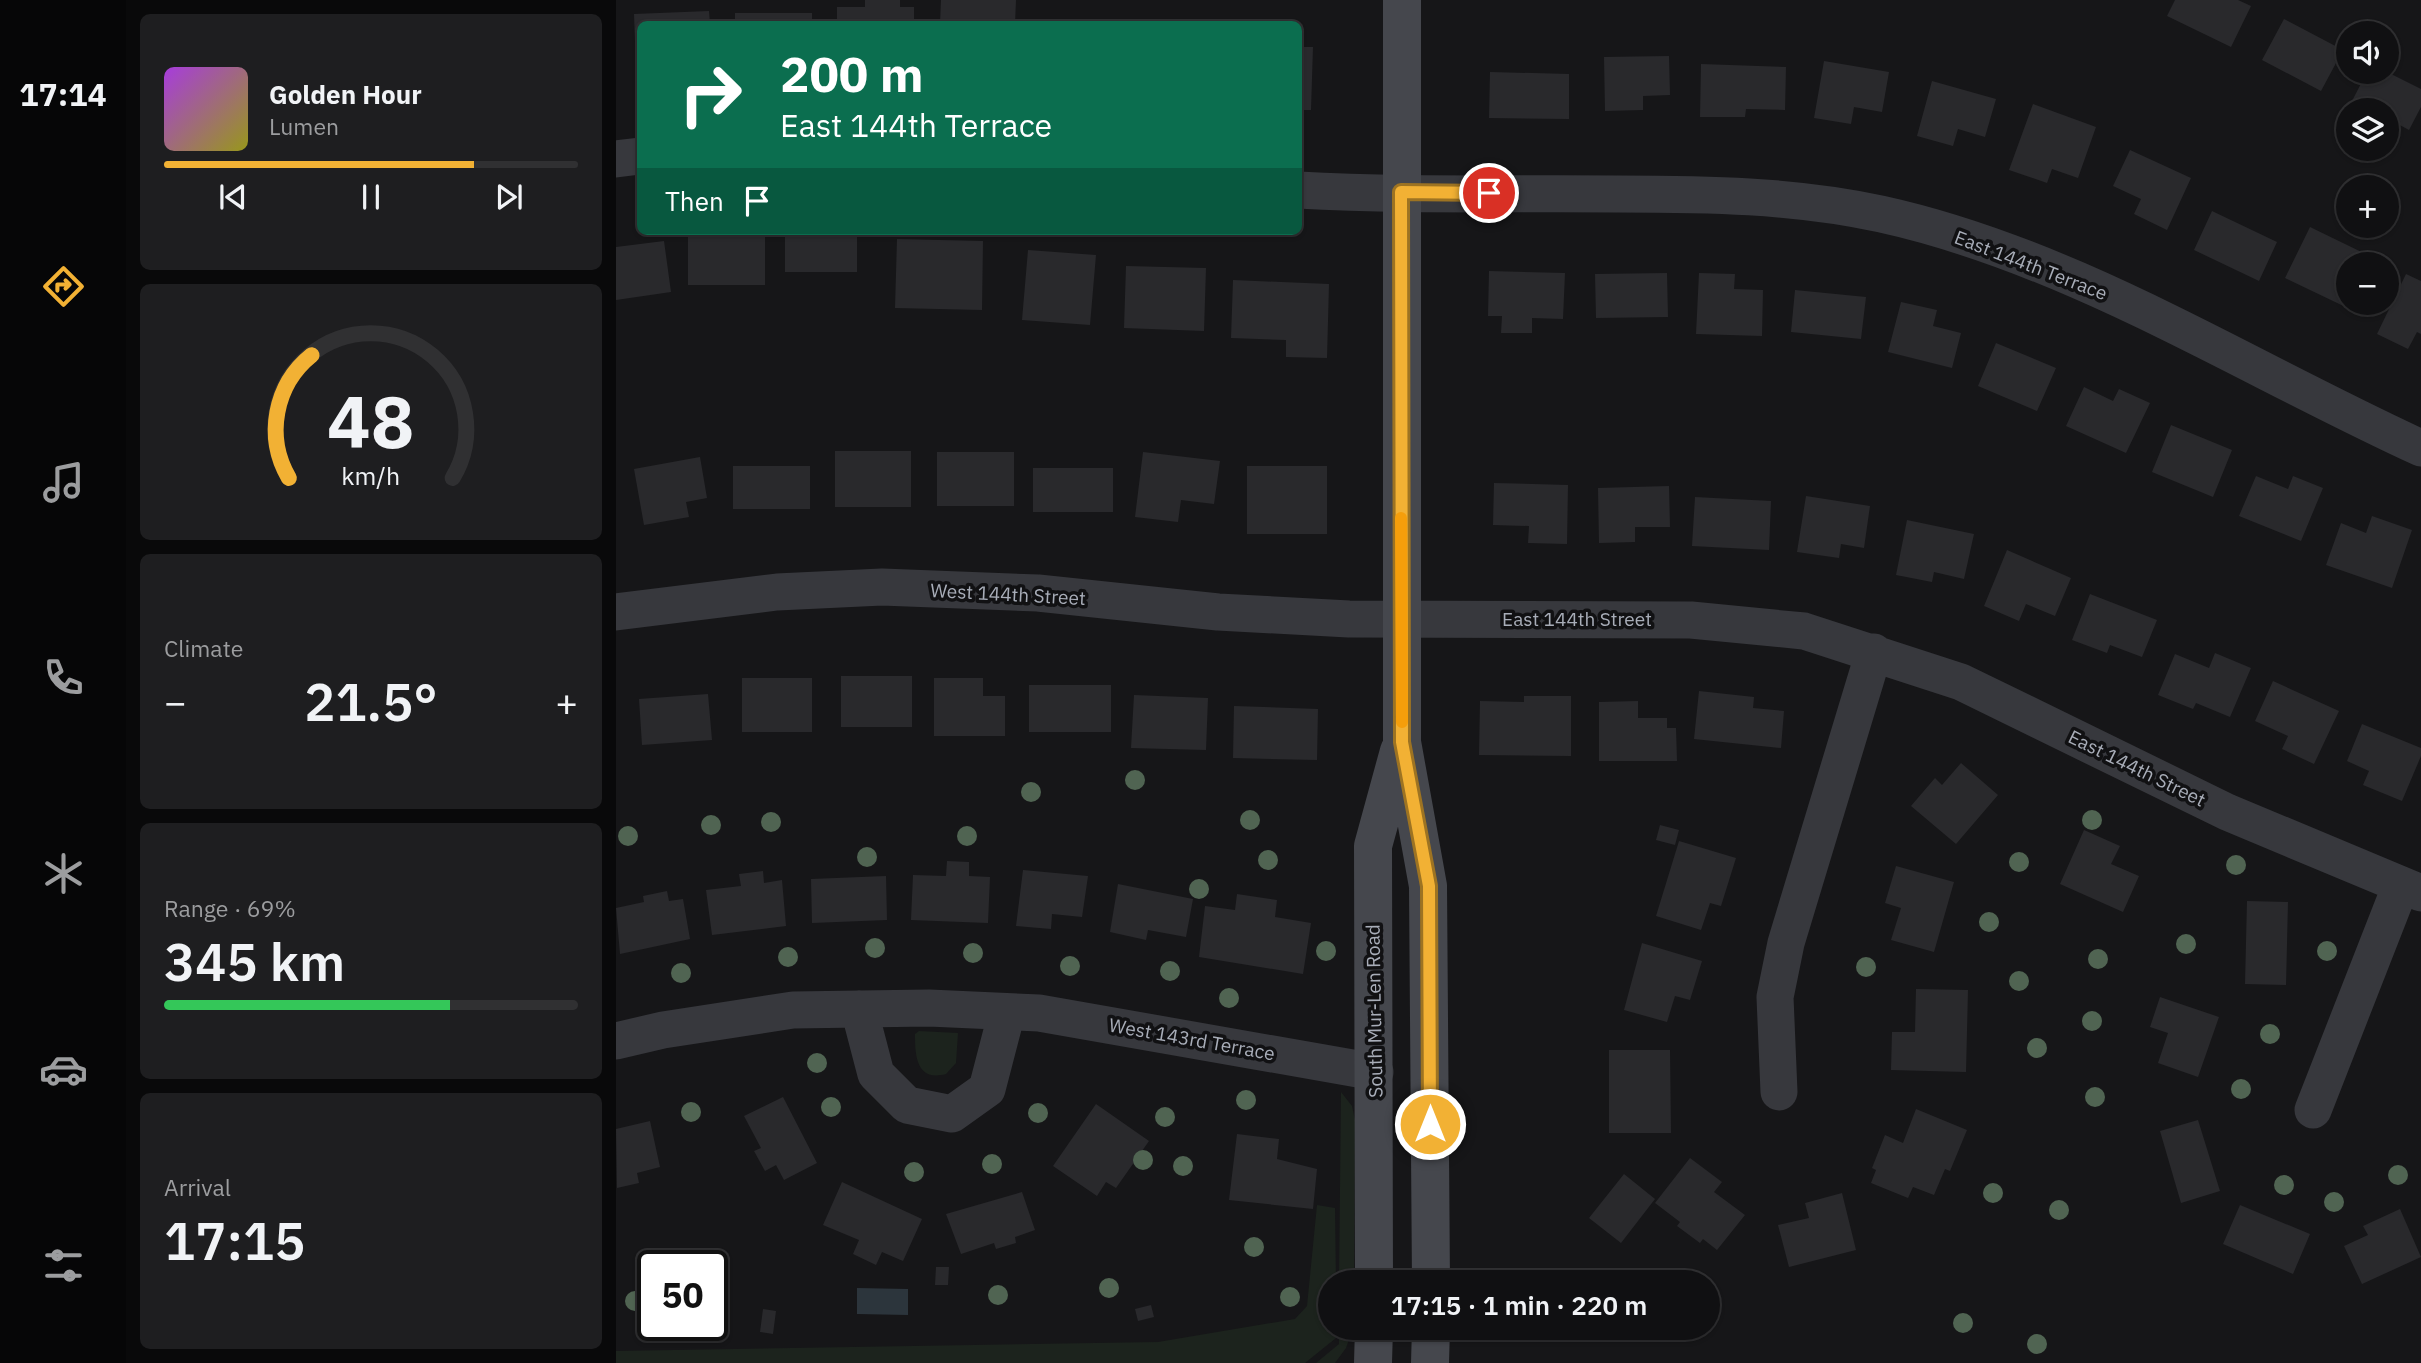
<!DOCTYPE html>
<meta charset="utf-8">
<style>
:root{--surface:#101012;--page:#1e1e20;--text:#f1f3f6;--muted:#9c9d9f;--line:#303032;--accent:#f2b134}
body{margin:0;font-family:"IBM Plex Sans",sans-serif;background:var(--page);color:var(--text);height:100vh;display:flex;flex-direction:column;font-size:26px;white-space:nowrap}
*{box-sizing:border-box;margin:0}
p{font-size:23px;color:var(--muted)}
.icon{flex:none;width:38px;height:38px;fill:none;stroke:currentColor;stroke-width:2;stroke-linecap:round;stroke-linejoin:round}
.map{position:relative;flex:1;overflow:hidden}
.panel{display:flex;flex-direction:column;gap:14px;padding:14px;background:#09090a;width:490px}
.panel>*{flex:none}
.hud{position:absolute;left:21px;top:21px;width:665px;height:214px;border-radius:10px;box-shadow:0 2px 5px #0004,0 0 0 2px var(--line);background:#0b6e4f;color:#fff;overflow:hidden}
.controls{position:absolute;left:1720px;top:21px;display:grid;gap:14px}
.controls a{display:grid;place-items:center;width:63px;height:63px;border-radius:50%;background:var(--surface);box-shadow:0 2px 5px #0004,0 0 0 2px var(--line);font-size:35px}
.speed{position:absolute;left:21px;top:1250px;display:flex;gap:14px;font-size:35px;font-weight:700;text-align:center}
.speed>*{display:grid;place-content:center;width:91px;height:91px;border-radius:50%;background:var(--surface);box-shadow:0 2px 5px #0004,0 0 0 2px var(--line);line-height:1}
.speed .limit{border:4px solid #111;border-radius:10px;background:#fff;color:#111}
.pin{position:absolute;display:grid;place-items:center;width:60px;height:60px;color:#fff;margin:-30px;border:4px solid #fff;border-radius:50%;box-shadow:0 2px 7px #0007}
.me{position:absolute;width:77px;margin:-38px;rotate:0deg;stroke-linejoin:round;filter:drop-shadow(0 0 5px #0008)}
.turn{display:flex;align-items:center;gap:24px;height:147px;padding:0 28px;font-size:32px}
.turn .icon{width:91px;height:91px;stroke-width:2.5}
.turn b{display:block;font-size:49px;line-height:60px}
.then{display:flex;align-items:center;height:66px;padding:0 28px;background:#0003;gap:14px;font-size:26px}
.big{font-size:52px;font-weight:600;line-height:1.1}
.panel .widget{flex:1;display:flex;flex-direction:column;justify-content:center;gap:10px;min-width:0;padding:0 24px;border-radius:10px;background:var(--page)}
.panel .dial{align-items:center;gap:0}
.dial svg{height:182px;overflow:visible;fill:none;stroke:var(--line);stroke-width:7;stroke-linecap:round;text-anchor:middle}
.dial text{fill:var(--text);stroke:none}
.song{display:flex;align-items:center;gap:21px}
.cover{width:84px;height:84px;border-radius:10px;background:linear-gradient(135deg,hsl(280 70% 55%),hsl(60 70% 35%))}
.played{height:7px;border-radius:4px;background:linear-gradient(90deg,var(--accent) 75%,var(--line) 75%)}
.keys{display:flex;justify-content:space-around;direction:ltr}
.heat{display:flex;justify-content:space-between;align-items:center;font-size:38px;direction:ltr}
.charge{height:10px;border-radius:5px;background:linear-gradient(90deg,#34c759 69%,var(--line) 0)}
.trip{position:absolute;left:702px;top:1270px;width:402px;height:70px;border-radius:35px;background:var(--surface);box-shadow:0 2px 5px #0004,0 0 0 2px var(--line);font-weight:600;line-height:70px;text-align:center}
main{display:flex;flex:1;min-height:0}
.tab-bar{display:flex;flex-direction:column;width:126px;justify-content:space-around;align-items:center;background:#060607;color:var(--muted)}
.tab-bar .icon{width:49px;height:49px}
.tab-bar .active{color:var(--accent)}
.tab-bar b{font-size:32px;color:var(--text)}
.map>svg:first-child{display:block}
.green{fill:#1c231d}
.water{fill:#2c353c}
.building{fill:#29292c}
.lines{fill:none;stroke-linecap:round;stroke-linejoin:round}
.street{stroke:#37383d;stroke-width:37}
.secondary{stroke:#45474d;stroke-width:38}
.tree{fill:#506452}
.route-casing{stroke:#9d7322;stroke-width:18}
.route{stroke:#f2b134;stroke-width:12}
.slow{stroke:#f59e0b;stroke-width:12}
.labels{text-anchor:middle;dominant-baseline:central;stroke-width:7;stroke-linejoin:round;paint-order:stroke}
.street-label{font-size:19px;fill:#a8adb8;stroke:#111113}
</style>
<main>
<nav class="tab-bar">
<b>17:14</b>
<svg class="icon active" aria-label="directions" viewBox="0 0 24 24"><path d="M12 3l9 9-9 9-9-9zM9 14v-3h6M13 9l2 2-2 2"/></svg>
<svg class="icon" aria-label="music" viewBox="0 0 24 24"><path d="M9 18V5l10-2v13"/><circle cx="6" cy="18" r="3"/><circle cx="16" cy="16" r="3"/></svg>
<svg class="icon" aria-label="phone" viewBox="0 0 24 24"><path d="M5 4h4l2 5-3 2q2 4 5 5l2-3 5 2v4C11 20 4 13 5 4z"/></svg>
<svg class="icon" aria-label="climate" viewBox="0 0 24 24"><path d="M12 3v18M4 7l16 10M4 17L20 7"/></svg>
<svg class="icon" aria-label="car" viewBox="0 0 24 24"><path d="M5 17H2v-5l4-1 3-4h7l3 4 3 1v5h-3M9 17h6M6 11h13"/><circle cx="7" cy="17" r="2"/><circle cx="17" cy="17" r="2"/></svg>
<svg class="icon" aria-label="filters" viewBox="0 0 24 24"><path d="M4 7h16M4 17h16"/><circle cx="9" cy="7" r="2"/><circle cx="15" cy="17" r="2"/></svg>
</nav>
<section class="panel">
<div class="widget">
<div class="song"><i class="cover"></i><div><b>Golden Hour</b><p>Lumen</p></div></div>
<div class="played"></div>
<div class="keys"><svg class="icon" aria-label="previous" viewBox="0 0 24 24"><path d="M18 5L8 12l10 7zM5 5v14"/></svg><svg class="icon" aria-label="pause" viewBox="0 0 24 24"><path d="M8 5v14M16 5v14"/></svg><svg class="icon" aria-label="next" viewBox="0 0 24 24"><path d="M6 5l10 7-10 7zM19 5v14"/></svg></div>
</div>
<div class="widget dial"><svg viewBox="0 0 100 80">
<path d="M14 69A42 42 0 1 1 86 69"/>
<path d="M14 69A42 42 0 0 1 24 15" stroke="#f2b134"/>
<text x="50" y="56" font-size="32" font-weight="700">48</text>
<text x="50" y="72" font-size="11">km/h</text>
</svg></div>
<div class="widget"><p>Climate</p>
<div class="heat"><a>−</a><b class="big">21.5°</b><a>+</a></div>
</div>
<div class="widget"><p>Range · 69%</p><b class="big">345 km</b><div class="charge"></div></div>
<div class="widget"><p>Arrival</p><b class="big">17:15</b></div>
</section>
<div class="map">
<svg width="1805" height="1363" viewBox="0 0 1805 1363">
<rect width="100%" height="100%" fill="#161618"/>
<path class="green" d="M 303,1031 L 342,1033 L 340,1063 L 330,1074 C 300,1082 299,1055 299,1034 Z
M 725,1092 L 736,1106 L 739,1120 L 738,1283 L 723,1283 Z
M 701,1205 L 719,1208 L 720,1283 L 714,1283 L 714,1328 L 720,1328 L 720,1338 L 689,1363 L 0,1363 L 0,1351 L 542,1342 L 679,1319 L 691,1306 Z
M 723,1328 L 737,1328 L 730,1348 L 719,1363 L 700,1363 L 723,1344 Z"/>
<path class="water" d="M 241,1288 L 292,1289 L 292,1315 L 241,1314 Z"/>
<path class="building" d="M 249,0 L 284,0 L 284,7 L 298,7 L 298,24 L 221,24 L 221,7 L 249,7 Z
M 325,0 L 400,0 L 399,24 L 324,24 Z
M 1559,0 L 1622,0 L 1635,6 L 1615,47 L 1551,16 Z
M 93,11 L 94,24 L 24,24 L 24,70 L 20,70 L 18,14 Z
M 119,13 L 196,13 L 196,24 L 119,24 Z
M 1668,19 L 1727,50 L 1705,91 L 1646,60 Z
M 682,47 L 697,47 L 695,110 L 682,110 Z
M 1053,56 L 1054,95 L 1027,96 L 1027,110 L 989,111 L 988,57 Z
M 1208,61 L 1273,72 L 1266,112 L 1238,107 L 1235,124 L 1198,118 Z
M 1085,64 L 1170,67 L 1169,110 L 1130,109 L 1129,117 L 1084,117 Z
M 874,72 L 953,74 L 953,119 L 873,118 Z
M 1751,72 L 1771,72 L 1805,89 L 1805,107 L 1793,130 L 1771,118 L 1771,110 L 1755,110 L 1736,101 Z
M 1316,81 L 1380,99 L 1369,137 L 1342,129 L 1337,146 L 1301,136 Z
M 1417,104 L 1480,127 L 1462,178 L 1436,169 L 1431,183 L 1393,170 Z
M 1514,150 L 1575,178 L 1551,230 L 1518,214 L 1525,199 L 1497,186 Z
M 1596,211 L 1661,242 L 1643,281 L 1578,250 Z
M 1694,227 L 1764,261 L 1763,264 L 1732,264 L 1732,303 L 1744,303 L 1740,312 L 1669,278 Z
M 169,231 L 241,231 L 241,272 L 169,272 Z
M 72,232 L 149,232 L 149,285 L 72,285 Z
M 281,239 L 367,241 L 366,310 L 279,308 Z
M 48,241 L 55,292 L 0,300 L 0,247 Z
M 412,250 L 480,255 L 474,325 L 406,320 Z
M 510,266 L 590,268 L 588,331 L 508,328 Z
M 873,271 L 949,273 L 947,319 L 916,318 L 916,333 L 885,333 L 886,316 L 872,316 Z
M 1051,273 L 1052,317 L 980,318 L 979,274 Z
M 1083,273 L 1119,274 L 1118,289 L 1147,290 L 1146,336 L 1080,334 Z
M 1790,274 L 1805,281 L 1805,334 L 1801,332 L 1792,349 L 1761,334 Z
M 617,280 L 713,284 L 711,358 L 670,357 L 670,340 L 615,338 Z
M 1179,290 L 1250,297 L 1245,339 L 1175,332 Z
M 1285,302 L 1321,310 L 1317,326 L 1345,333 L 1336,368 L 1272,352 Z
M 1380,343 L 1440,368 L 1421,411 L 1362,386 Z
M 1468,387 L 1497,401 L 1503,389 L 1534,403 L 1510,453 L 1450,426 Z
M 1555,425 L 1616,450 L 1597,497 L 1536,472 Z
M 219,451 L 295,451 L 295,507 L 219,507 Z
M 321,452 L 398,452 L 398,506 L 321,506 Z
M 527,452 L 604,461 L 598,504 L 565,500 L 562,522 L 519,517 Z
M 84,457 L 91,498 L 70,502 L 73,517 L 28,525 L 18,469 Z
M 117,466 L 194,466 L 194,509 L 117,509 Z
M 631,466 L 711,466 L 711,534 L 631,534 Z
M 417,468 L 497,468 L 497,512 L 417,512 Z
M 1640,476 L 1672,489 L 1677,476 L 1707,488 L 1685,541 L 1623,516 Z
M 878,483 L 952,485 L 951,544 L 912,543 L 913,526 L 877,525 Z
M 1053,486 L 1054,527 L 1019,527 L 1019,542 L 983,543 L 982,488 Z
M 1190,496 L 1254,506 L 1248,548 L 1225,544 L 1223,558 L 1181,552 Z
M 1079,497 L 1155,501 L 1153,550 L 1076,546 Z
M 1756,516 L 1796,530 L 1776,588 L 1710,565 L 1725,523 L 1750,533 Z
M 1291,520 L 1358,534 L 1348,579 L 1318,572 L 1316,582 L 1280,575 Z
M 1391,550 L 1455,578 L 1439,616 L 1410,604 L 1403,621 L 1368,606 Z
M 1474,594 L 1541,620 L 1526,657 L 1494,645 L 1491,653 L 1456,640 Z
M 1599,653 L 1635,668 L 1614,717 L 1580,703 L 1577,709 L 1542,695 L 1559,654 L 1593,668 Z
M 225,676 L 296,676 L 296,727 L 225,727 Z
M 126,678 L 196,678 L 196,732 L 126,732 Z
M 318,678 L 367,678 L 367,696 L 389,696 L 389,736 L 318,736 Z
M 1657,681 L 1723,711 L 1698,764 L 1666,749 L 1672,736 L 1639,721 Z
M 413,685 L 495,685 L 495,732 L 413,732 Z
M 1083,691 L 1138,697 L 1137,708 L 1168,711 L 1165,748 L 1078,739 Z
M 92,694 L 96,740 L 26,745 L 23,699 Z
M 518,695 L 592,698 L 590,750 L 515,748 Z
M 908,696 L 955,696 L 955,756 L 863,755 L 864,701 L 908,702 Z
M 1022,701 L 1022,718 L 1051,718 L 1051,728 L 1060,728 L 1061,761 L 983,761 L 983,702 Z
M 618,706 L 702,709 L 701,760 L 617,758 Z
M 1746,724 L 1805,748 L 1805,756 L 1786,801 L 1747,785 L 1753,771 L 1731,761 Z
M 1345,763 L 1382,795 L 1340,844 L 1295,806 L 1319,778 L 1326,785 Z
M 1044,825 L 1063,830 L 1059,845 L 1040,840 Z
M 1468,830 L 1504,846 L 1495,864 L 1523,876 L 1507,912 L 1444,884 Z
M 1063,841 L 1120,858 L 1105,906 L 1094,903 L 1085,930 L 1040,916 Z
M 331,861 L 353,862 L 353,876 L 374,877 L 372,923 L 295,920 L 297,875 L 330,876 Z
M 1280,866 L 1338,882 L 1318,952 L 1275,940 L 1285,908 L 1269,903 Z
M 407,870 L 472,876 L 466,917 L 436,914 L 435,929 L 400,926 Z
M 147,871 L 148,883 L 166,880 L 170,926 L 96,935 L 90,890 L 125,886 L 123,874 Z
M 270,876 L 271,920 L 196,923 L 195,879 Z
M 502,884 L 577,899 L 570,937 L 532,930 L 530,940 L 494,932 Z
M 51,891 L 53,901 L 67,899 L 74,939 L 4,954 L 0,908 L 28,902 L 27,896 Z
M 621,894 L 661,900 L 659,917 L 695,923 L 687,974 L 583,957 L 589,906 L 619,910 Z
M 1631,901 L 1672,902 L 1670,985 L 1629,984 Z
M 1026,943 L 1086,961 L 1074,1000 L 1059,996 L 1051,1022 L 1008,1010 Z
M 1300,989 L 1352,990 L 1350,1072 L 1275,1070 L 1276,1032 L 1299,1032 Z
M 1544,997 L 1603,1017 L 1582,1077 L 1542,1063 L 1552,1033 L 1534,1027 Z
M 993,1050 L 1054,1050 L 1055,1133 L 993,1133 Z
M 167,1097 L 201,1163 L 168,1180 L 160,1165 L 149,1171 L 138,1151 L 145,1148 L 128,1116 Z
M 480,1104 L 533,1141 L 500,1188 L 490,1182 L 481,1196 L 437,1166 Z
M 1300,1109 L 1351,1130 L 1334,1171 L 1329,1169 L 1318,1195 L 1297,1187 L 1292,1198 L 1255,1183 L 1260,1170 L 1256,1168 L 1269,1135 L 1287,1143 Z
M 1582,1120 L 1604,1191 L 1565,1203 L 1544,1131 Z
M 34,1121 L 44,1167 L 21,1173 L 23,1183 L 1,1188 L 0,1129 Z
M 621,1134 L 663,1139 L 661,1159 L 701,1169 L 697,1209 L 613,1200 Z
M 1074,1158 L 1106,1182 L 1098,1192 L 1129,1215 L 1101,1250 L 1087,1239 L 1084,1243 L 1061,1226 L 1064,1222 L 1039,1203 Z
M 1008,1174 L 1039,1199 L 1005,1243 L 973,1218 Z
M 226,1182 L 306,1219 L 287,1261 L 266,1252 L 260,1265 L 237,1254 L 243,1240 L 207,1225 Z
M 406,1192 L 419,1230 L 399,1237 L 400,1243 L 380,1249 L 378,1243 L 345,1254 L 330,1214 Z
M 1226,1193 L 1240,1250 L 1173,1267 L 1162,1225 L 1193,1218 L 1189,1203 Z
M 1624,1205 L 1694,1234 L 1677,1274 L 1607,1244 Z
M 1784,1209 L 1805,1257 L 1746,1284 L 1728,1246 L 1752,1235 L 1747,1226 Z
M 320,1267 L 333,1267 L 332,1285 L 319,1285 Z
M 535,1305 L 538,1317 L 522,1321 L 519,1309 Z
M 147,1309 L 160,1311 L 157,1334 L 144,1332 Z"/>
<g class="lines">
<path class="street" d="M 0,159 L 24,156
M 682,190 C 788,196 895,193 1001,194 C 1089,194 1178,195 1265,214 C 1456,256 1628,367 1805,448
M 0,612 L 161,592 L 266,587 L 422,593 L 602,612 L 733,619 L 1075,620 L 1188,631 L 1345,682 L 1611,812 L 1805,893
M 243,1009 L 260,1074 L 291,1105 L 336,1114 L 371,1089 L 391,1012
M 0,1041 L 47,1030 L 177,1010 L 313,1008 L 423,1013 L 759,1072
M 1163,1092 L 1159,997 L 1170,943 L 1258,652
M 1697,1110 L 1785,885"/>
<path class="secondary" d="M 786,0 L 786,742 L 812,886 L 815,1283
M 758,1283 L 757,846 L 783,751
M 757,1363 L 758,1328
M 814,1363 L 815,1328"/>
</g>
<g class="tree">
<circle cx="519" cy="780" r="10"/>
<circle cx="415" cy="792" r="10"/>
<circle cx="634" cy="820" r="10"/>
<circle cx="1476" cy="820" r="10"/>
<circle cx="155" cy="822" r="10"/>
<circle cx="95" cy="825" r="10"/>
<circle cx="12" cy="836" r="10"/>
<circle cx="351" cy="836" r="10"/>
<circle cx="251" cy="857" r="10"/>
<circle cx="652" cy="860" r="10"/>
<circle cx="1403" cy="862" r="10"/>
<circle cx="1620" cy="865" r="10"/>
<circle cx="583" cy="889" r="10"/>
<circle cx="1373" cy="922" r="10"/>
<circle cx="1570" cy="944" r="10"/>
<circle cx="259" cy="948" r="10"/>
<circle cx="710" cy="951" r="10"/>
<circle cx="1711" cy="951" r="10"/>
<circle cx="357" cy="953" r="10"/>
<circle cx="172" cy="957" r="10"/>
<circle cx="1482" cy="959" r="10"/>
<circle cx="454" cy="966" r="10"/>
<circle cx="1250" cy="967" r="10"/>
<circle cx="554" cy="971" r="10"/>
<circle cx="65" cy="973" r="10"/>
<circle cx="1403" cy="981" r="10"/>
<circle cx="613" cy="998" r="10"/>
<circle cx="1476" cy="1021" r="10"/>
<circle cx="1654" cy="1034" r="10"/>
<circle cx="1421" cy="1048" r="10"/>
<circle cx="201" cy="1063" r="10"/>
<circle cx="1625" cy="1089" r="10"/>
<circle cx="1479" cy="1097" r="10"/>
<circle cx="630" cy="1100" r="10"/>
<circle cx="215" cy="1107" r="10"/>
<circle cx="75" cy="1112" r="10"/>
<circle cx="422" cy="1113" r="10"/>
<circle cx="549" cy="1117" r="10"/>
<circle cx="527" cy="1160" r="10"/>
<circle cx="376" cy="1164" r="10"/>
<circle cx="567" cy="1166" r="10"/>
<circle cx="298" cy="1172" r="10"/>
<circle cx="1782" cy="1175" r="10"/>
<circle cx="1668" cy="1185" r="10"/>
<circle cx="1377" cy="1193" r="10"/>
<circle cx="1718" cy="1202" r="10"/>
<circle cx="1443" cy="1210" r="10"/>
<circle cx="638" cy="1247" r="10"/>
<circle cx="493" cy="1288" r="10"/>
<circle cx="382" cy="1295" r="10"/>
<circle cx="674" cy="1297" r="10"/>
<circle cx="19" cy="1301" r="10"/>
<circle cx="1347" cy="1323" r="10"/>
<circle cx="1421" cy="1344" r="10"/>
</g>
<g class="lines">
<g class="route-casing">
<path id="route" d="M 814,1124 L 813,886 L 786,742 L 785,192 L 873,193"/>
</g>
<use href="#route" class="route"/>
<path class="slow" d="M 785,518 L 786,722"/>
</g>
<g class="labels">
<g class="street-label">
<text transform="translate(1415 265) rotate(21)">East 144th Terrace</text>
<text transform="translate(392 594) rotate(3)">West 144th Street</text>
<text x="961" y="619">East 144th Street</text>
<text transform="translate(1521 768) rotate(26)">East 144th Street</text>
<text transform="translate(758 1011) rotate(-91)">South Mur-Len Road</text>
<text transform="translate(576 1039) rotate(10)">West 143rd Terrace</text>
</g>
</g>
</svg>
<div class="controls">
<a><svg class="icon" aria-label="sound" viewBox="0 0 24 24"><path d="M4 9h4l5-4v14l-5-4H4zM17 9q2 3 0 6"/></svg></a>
<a><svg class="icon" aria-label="layers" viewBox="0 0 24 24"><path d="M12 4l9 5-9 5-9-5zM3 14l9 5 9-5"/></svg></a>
<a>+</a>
<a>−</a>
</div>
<div class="speed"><div class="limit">50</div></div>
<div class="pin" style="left:873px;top:193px;background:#d93025"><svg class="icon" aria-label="arrive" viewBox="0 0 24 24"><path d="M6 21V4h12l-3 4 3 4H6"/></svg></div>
<svg class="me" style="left:814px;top:1124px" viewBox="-20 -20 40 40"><circle r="17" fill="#f2b134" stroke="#fff" stroke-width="3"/><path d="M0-11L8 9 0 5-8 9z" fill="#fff"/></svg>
<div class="trip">17:15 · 1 min · 220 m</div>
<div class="hud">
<div class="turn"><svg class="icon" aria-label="right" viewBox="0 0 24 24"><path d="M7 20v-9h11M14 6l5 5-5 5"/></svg><div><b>200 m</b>East 144th Terrace</div></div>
<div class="then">Then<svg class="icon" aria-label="arrive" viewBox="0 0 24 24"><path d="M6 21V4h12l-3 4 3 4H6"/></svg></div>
</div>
</div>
</main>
